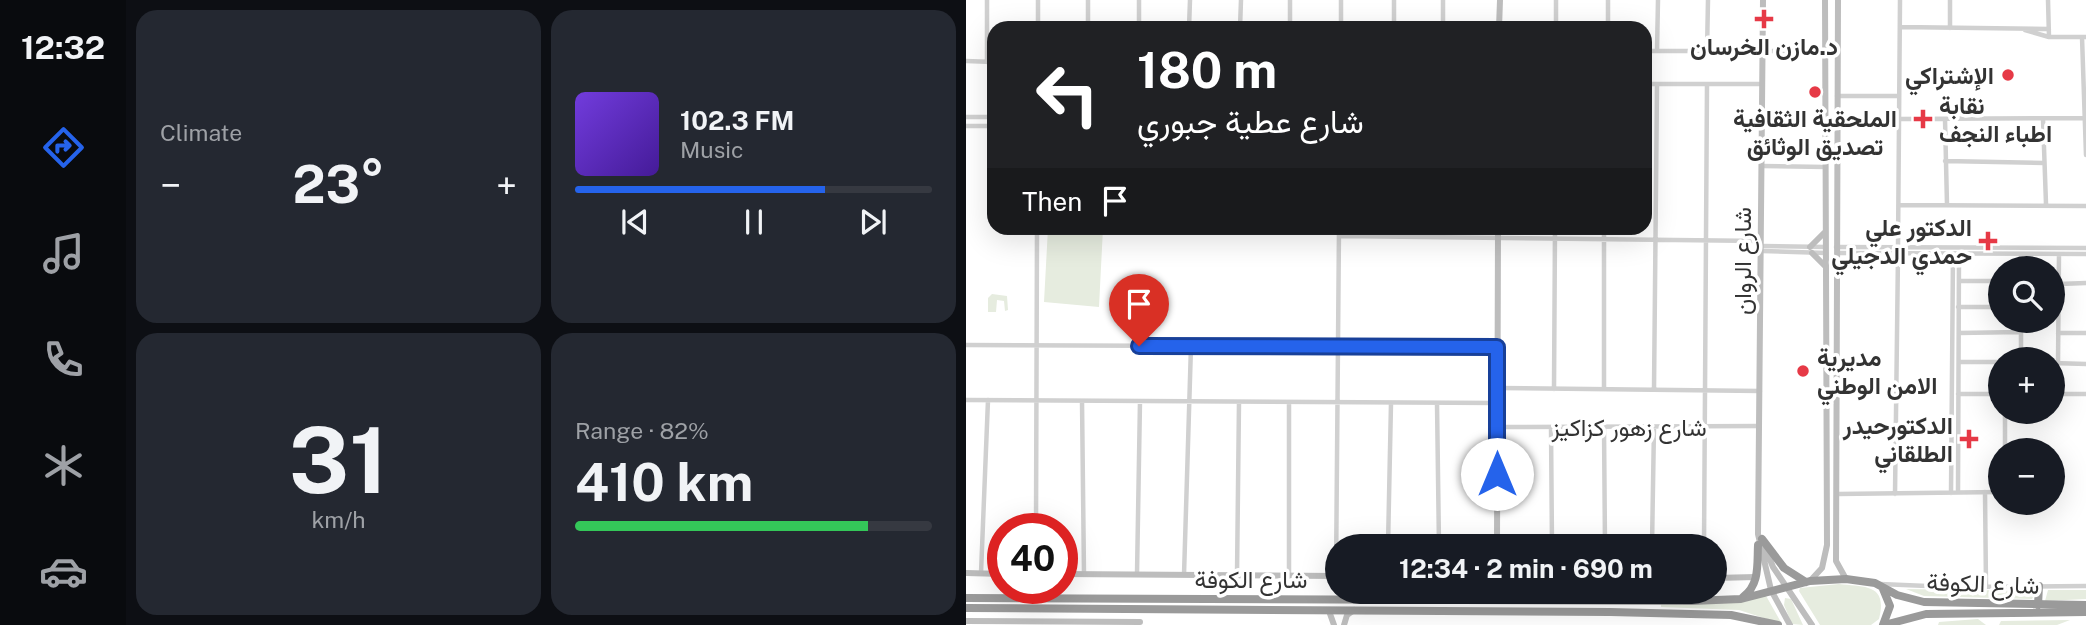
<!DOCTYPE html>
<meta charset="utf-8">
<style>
:root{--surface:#171b24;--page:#242831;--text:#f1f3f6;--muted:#9ea1a6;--line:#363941;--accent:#2563eb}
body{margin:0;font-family:"Public Sans",Vazirmatn,sans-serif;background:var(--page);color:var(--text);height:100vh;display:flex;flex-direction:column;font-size:26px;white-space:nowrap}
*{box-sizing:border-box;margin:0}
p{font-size:23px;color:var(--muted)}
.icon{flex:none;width:38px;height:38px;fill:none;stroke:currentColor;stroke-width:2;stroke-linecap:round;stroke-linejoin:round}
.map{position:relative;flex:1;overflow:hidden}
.side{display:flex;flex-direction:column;gap:10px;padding:10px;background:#0d0f14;width:840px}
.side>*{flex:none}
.hud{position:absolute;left:21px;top:21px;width:665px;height:214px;border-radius:21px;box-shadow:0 7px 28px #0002;background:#202124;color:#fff;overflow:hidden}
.tools{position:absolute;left:1022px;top:256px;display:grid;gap:14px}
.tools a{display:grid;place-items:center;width:77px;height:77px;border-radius:50%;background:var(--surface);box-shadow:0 7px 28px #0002;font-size:35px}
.speed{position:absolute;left:21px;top:513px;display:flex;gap:14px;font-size:35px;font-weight:700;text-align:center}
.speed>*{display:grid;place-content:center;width:91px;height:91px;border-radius:50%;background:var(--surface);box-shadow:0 7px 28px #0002;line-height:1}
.speed .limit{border:10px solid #d22;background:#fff;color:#111}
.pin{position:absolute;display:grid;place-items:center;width:60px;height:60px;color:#fff;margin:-72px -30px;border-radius:50% 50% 50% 0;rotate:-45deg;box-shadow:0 0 7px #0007}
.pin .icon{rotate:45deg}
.me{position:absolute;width:77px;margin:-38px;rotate:0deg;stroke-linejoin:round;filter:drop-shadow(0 0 5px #0008)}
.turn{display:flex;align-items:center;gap:24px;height:147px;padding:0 35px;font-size:32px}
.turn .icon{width:91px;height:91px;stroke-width:2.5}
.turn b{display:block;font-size:49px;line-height:60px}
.then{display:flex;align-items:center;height:66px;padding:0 35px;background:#0003;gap:14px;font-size:26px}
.big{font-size:52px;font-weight:700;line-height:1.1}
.side .tile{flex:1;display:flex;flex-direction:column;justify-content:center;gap:10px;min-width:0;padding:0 24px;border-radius:21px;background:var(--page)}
.side .dial{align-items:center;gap:0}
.dial b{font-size:91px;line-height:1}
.song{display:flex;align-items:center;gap:21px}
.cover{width:84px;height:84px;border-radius:10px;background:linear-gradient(135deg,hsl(260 70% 55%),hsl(260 70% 35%))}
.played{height:7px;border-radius:4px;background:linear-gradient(90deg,var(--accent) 70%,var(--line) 70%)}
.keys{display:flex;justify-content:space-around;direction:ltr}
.heat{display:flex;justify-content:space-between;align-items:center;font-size:38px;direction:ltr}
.charge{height:10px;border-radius:5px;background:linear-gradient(90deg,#34c759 82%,var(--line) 0)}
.side .tiles{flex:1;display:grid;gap:10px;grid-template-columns:repeat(2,1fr)}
.trip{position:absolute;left:359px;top:534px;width:402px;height:70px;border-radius:35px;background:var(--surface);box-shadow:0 7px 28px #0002;font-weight:700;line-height:70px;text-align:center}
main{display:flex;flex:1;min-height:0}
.dock{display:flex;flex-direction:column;width:126px;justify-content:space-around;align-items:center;background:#090b0e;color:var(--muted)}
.dock .icon{width:49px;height:49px}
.dock .current{color:var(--accent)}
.dock b{font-size:32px;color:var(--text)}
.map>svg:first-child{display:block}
.green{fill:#e6ecdf}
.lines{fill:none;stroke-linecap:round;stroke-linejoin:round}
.street{stroke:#d0d0d0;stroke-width:4.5}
.secondary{stroke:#bdbdbd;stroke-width:6}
.highway{stroke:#9a9a9a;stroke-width:8}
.route-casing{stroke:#184099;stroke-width:18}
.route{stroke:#2563eb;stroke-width:12}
.poi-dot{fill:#e63946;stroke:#fff;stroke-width:2.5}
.labels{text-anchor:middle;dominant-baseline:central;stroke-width:7;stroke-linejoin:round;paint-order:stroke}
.poi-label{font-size:24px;font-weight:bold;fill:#333;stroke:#fff;text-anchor:end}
.street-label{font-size:24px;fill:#333;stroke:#fff}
</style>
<main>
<nav class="dock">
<b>12:32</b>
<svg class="icon current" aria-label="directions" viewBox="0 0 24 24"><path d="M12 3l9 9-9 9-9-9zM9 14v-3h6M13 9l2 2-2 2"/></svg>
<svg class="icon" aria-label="music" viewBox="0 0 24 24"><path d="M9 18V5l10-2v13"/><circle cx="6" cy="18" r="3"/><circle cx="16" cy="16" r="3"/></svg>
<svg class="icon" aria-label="phone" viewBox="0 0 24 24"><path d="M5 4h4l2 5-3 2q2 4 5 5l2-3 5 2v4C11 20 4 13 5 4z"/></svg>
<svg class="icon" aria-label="climate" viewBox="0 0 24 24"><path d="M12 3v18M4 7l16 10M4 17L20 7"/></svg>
<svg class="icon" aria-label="car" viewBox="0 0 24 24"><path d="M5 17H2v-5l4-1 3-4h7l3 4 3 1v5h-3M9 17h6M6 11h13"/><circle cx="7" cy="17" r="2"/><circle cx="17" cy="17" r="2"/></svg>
</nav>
<section class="side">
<div class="tiles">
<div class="tile"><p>Climate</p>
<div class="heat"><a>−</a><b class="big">23°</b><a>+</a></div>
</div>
<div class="tile">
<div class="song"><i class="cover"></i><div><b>102.3 FM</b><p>Music</p></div></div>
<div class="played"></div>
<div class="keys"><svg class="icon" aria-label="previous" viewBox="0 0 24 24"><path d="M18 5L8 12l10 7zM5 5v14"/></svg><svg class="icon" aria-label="pause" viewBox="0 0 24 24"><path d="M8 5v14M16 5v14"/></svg><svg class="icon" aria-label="next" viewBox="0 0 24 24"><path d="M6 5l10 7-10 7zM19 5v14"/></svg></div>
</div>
<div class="tile dial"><b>31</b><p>km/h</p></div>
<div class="tile"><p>Range · 82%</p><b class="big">410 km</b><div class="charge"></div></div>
</div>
</section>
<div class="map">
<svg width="1120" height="625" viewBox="0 0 1120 625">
<rect width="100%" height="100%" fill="#fff"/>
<path class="green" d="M 82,228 L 137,228 L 133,307 L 78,302 Z
M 26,294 L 41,296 L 42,310 L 39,311 L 38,301 L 31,300 L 30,312 L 22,312 L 22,298 Z
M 873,584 C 899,587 922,584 913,619 L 905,625 L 854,625 L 833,591 L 834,588 Z
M 940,589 L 1070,591 L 1066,599 L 958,596 Z
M 1082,590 L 1120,590 L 1120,599 L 1079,601 Z
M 799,594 L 816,624 L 773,610 L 695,607 L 695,603 Z
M 819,598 L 825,599 L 837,625 L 826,624 L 818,605 Z
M 1012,619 L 1020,625 L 972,625 L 973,622 Z
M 1104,620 L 1091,625 L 1033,625 L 1035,621 Z"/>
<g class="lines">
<path class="street" d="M 1082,0 L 1083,37
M 934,27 L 1083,29
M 72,28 L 72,0
M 122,28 L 122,0
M 173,28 L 173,0
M 223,28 L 224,0
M 274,28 L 275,0
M 324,28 L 324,0
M 375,28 L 375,0
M 428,28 L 428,0
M 477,28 L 477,0
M 590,28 L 590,0
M 642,28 L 642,0
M 984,28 L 984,0
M 1059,30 L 1083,37 L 1120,37
M 1116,37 L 1120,155
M 679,51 L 859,51
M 691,51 L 692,0
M 741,51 L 742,0
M 0,61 L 28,62
M 21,62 L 21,0
M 679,84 L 796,84
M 871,96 L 933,96
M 0,117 L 28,117
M 933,119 L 1118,118
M 979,119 L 981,205
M 1077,119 L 1080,204
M 0,126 L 28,126
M 979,161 L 1078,163
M 796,166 L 860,167
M 933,205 L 1120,206
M 373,236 L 795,241
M 796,246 L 860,247
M 870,247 L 1120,248
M 932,247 L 934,0
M 796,251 L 860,253
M 871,253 L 1120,254
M 1055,268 L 1055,254
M 993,281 L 1034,281
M 1093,284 L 1120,283
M 992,307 L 1034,307
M 993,333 L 1055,332
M 1092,333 L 1120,333
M 0,345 L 531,347
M 1055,359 L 1055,320
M 993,362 L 1034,362
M 1087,363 L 1120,364
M 1092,363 L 1093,254
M 531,388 L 794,391
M 588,389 L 589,228
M 638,389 L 638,228
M 688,390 L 691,84
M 992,394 L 1034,394
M 1087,394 L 1120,394
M 0,400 L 531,403
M 116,401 L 118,574
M 323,402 L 323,575
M 471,403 L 473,546
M 1039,411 L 1039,450
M 531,427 L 793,426
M 585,427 L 586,546
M 638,427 L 639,546
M 992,492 L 993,254
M 1019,492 L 1020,586
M 1087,492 L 1092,492
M 985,493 L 987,254
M 872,494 L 1034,492
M 929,494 L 932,254
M 70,528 L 71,228
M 422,546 L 425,403
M 686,546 L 688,427
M 738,546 L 741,84
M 15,573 L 22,400
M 171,574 L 174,401
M 218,575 L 225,346
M 271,575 L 273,402
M 370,576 L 373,228
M 914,584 L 985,587 L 1120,586"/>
<path class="secondary" d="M 797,0 L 792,534 L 805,590 L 824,625
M 872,0 L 870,561 L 880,579
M 533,28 L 534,0
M 844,247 L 858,233
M 846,253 L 859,266
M 798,545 L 807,567 L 846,625
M 531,546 L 532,228
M 0,573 L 37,574
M 96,574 L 371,576
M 749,578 L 790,577
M 844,581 L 856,568 L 861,545 L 859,0
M 363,611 L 368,625
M 0,621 L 174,622
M 378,625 L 381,615 L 388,610"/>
<path class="highway" d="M 796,539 L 818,568 L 840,582
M 777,597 C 794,585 791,564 792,545
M 0,598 L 725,601 L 775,599 L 844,581 L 880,579 L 909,583 L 931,595 L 958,602 L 1120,605
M 1072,605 L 1073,586
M 0,608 L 644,612 L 765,615 L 812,625
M 917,625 L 924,606 L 917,589
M 918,625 L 960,614 L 1120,612"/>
</g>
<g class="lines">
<g class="route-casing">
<path id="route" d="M 173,346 L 531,347 L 531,474"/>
</g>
<use href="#route" class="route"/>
</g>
<g class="poi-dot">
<path d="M794.5 8.5h7v7h7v7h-7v7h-7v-7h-7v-7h7z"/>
<circle cx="1042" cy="75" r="7"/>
<circle cx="849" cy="92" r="7"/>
<path d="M953.5 108.5h7v7h7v7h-7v7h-7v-7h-7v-7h7z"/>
<path d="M1018.5 230.5h7v7h7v7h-7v7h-7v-7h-7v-7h7z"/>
<circle cx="837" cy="371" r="7"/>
<path d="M999.5 428.5h7v7h7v7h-7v7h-7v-7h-7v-7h7z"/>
</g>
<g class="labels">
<g class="poi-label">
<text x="798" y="46" text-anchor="middle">د.مازن الخرسان</text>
<text x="1028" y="75">الإشتراكي</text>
<text x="973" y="105" text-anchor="start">نقابة<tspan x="973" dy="28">اطباء النجف</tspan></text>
<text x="849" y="118" text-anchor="middle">الملحقية الثقافية<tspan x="849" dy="28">تصديق الوثائق</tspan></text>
<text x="1006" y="227">الدكتور علي<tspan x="1006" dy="28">حمدي الدجيلي</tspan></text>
<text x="851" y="357" text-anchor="start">مديرية<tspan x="851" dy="28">الامن الوطني</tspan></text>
<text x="987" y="425">الدكتورحيدر<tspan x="987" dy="28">الطلقاني</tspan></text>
</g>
<g class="street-label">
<text transform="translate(776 261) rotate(-90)">شارع الروان</text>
<text x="663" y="427">شارع زهور كزاكيز</text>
<text x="285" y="579">شارع الكوفة</text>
<text transform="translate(1017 583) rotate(2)">شارع الكوفة</text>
</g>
</g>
</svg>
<div class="tools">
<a><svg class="icon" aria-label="search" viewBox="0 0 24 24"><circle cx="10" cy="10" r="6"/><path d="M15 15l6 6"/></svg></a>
<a>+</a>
<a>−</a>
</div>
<div class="speed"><div class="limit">40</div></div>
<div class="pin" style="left:173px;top:346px;background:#d93025"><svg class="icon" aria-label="arrive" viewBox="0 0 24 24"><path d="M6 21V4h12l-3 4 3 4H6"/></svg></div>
<svg class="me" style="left:531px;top:474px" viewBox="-20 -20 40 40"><circle r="19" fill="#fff"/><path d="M0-13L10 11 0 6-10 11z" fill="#2563eb"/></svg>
<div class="trip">12:34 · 2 min · 690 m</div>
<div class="hud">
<div class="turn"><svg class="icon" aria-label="left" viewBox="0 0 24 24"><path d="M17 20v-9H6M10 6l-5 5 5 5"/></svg><div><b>180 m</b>شارع عطية جبوري</div></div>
<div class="then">Then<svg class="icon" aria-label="arrive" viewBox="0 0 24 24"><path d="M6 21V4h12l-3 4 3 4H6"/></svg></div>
</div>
</div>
</main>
